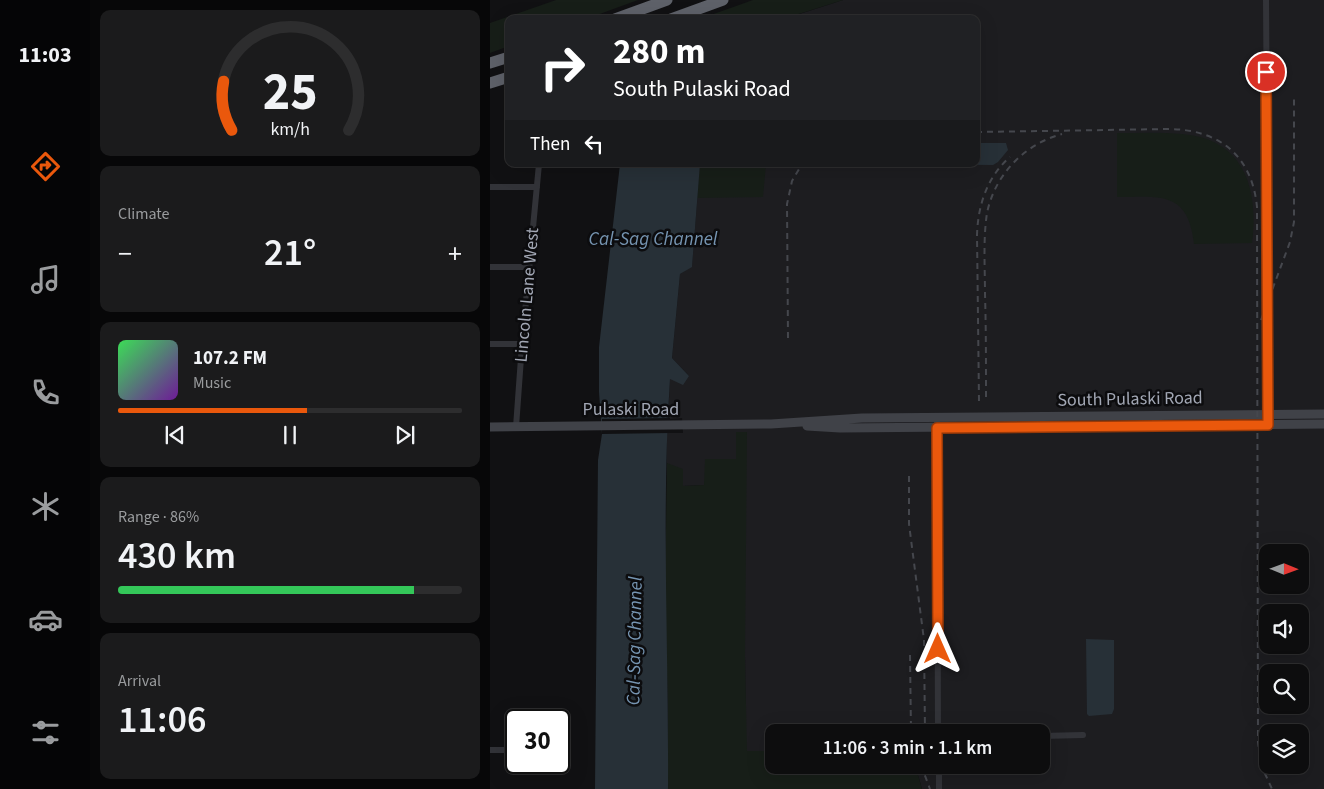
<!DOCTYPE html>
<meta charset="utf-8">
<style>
:root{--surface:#0d0d0e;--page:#1b1b1c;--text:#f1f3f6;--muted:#9a9c9e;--line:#2d2d2e;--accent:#ea580c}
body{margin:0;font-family:"Source Sans 3",sans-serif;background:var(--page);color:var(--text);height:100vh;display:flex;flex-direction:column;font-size:19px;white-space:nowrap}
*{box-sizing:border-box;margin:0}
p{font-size:16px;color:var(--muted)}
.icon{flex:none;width:28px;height:28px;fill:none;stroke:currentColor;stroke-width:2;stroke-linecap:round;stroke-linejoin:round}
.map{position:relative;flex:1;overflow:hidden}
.sheet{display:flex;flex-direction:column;gap:10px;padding:10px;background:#070708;width:400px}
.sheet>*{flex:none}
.hud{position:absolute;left:15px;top:15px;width:475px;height:152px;border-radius:10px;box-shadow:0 5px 20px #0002,0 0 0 1px var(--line);background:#202124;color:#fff;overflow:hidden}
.needle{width:32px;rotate:91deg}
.buttons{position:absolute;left:769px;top:544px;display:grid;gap:10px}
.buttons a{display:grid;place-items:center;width:50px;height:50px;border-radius:10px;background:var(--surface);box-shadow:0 5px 20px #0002,0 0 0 1px var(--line);font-size:25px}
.speed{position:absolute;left:15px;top:709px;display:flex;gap:10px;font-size:25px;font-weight:700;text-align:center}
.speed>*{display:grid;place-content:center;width:65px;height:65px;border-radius:50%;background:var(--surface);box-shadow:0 5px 20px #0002,0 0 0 1px var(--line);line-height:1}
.speed .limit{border:2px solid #111;border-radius:8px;background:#fff;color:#111}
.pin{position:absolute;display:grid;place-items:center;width:42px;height:42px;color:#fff;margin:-21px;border:2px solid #fff;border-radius:50%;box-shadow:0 1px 5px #0007}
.me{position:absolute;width:55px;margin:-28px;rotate:0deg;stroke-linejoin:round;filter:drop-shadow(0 0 4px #0008)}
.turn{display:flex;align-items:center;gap:18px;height:105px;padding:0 25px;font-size:22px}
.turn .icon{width:65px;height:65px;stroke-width:2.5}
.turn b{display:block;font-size:35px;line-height:42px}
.then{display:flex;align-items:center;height:48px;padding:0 25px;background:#0003;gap:10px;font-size:19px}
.big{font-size:38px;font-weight:600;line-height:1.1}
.sheet .tile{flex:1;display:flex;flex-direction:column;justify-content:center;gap:8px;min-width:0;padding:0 18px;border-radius:10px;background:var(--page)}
.sheet .dial{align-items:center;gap:0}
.dial svg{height:130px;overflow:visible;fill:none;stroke:var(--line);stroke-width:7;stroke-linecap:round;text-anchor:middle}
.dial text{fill:var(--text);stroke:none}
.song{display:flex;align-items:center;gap:15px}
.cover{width:60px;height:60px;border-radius:8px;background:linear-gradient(135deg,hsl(130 70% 55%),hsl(280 70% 35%))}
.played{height:5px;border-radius:2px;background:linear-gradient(90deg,var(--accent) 55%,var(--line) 55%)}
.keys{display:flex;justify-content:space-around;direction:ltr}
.heat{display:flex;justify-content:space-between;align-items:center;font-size:28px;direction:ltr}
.charge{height:8px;border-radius:4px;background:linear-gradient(90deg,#34c759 86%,var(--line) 0)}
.trip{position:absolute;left:275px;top:724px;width:285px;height:50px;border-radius:10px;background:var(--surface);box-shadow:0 5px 20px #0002,0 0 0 1px var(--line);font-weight:600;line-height:50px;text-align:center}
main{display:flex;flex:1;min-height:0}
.tab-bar{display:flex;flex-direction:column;width:90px;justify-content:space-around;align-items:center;background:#050506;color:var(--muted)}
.tab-bar .icon{width:35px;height:35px}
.tab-bar .current{color:var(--accent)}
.tab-bar b{font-size:22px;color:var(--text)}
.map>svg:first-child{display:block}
.built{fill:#1d1d20;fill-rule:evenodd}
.green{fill:#171e18}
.water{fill:#273037}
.pier{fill:#111113}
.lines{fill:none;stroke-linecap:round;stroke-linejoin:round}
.street{stroke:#323338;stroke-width:6}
.secondary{stroke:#404248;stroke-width:9}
.highway{stroke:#5e6169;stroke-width:11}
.rail{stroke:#45474d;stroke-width:2;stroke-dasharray:6 5;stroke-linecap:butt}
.route-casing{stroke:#983908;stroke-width:12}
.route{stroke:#ea580c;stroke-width:9}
.labels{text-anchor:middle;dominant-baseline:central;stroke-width:5;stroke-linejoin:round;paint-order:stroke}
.street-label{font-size:18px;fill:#a2a7b4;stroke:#0c0c0e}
.water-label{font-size:19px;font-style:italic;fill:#7695b2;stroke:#0c0c0e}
</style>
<main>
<nav class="tab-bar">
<b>11:03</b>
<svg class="icon current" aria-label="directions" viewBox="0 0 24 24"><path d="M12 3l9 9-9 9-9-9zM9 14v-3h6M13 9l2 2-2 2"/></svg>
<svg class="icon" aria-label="music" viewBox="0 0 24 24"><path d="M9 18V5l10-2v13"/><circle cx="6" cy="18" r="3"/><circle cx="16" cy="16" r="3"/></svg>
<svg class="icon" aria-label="phone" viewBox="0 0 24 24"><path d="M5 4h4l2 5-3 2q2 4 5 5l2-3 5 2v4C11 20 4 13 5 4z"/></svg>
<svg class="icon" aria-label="climate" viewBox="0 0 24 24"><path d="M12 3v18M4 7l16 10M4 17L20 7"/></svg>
<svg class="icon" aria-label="car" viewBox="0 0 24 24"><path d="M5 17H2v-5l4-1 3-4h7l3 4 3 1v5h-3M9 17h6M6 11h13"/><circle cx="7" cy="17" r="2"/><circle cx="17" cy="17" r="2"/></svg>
<svg class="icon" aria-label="filters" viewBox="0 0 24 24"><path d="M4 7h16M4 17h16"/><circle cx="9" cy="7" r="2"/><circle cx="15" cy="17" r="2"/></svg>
</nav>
<section class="sheet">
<div class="tile dial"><svg viewBox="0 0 100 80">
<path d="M14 69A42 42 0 1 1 86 69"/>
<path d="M14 69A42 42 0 0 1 9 39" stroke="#ea580c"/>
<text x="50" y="56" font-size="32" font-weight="700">25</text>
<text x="50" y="72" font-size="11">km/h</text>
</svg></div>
<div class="tile"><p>Climate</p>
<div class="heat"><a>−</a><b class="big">21°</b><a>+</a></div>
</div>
<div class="tile">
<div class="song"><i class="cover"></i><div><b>107.2 FM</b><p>Music</p></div></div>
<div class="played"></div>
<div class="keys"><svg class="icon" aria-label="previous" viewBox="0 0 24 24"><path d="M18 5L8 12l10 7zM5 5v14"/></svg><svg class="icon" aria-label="pause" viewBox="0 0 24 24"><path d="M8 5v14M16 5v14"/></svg><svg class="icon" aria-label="next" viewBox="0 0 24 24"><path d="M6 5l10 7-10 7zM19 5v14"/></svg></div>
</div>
<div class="tile"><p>Range · 86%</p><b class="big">430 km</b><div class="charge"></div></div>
<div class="tile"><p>Arrival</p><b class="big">11:06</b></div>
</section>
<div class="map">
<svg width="834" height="789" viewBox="0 0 834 789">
<rect width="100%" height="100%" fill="#111113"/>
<path class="built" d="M 353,0 L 834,0 L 834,789 L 432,789 L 425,765 L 551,765 L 551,732 L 284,732 L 284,751 L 256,751 L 255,657 L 246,432 L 246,459 L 215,485 L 193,486 L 177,463 L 177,433 L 193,433 L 192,418 L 178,419 L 180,378 L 199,376 L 182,358 L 190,274 L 202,266 L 210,164 L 486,164 L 486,19 L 294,19 ZM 778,552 L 810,552 L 810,585 L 778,585 ZM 778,612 L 810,612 L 810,645 L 778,645 ZM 778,672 L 810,672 L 810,705 L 778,705 ZM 778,732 L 810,732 L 810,765 L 778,765 Z"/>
<path class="green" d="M 66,0 L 148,0 L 96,19 L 19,19 L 19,46 L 0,53 L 0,23 Z
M 263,0 L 353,0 L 293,19 L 218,19 L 218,16 Z
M 627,133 C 648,133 670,132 692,134 C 754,139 769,188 762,243 L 704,244 C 698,190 670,197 627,197 Z
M 210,164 L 276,164 L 273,197 L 207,198 Z
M 246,432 L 257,432 L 255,657 L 257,751 L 284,751 L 284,765 L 425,765 L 432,789 L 178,789 L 178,710 L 175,596 L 177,463 L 193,469 L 193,486 L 214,485 L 215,459 L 246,459 Z"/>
<path class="water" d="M 486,143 L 516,143 L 518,150 L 508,162 L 503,165 L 398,164 L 486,164 Z
M 130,164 L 210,164 L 202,267 L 190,274 L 182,358 L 199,376 L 193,385 L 180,379 C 171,515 179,652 178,789 L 105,789 L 108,460 L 112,434 L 109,392 L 109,347 Z
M 596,639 L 624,640 L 624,709 L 622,714 L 599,716 L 597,714 Z"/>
<path class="pier" d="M 156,0 L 224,0 L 221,15 L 210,19 L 153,19 Z
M 180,418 L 180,433 L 112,434 L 112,419 Z"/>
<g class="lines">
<path class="street" d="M 776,0 L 779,419
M 0,187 L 47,187
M 0,267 L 39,267
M 0,344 L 32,344
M 447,418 L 448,732
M 26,427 L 32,344 L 49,164
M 551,736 L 593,735
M 0,750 L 26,750
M 449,765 L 449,789"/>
<path class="secondary" d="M 317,426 L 350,428 L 834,424
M 0,427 L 281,424 L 372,418 L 834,414"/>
<path class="highway" d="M 125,19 L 177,0
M 181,19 L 233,0
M 0,63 L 19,57
M 0,83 L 19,77"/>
<path class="rail" d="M 486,132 L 680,129 C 730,130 762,156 767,207 L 768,742 L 771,765 L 782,789
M 771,320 L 800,242 L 804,222 L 804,99
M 298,338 L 297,204 L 302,181 L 312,164
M 496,397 C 496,363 496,328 495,294 C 495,267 493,239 497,213 C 505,174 535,144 572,134
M 489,401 L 487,235 C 488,205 497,177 520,157
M 419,476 L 419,524 L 434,640 L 435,732
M 420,655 L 421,732
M 431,765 L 440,789"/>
</g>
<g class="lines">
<g class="route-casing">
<path id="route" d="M 448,649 L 447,428 L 778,425 L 776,72"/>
</g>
<use href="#route" class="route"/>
</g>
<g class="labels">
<g class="street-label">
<text transform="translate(37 295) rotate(-85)">Lincoln Lane West</text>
<text transform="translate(640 399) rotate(-1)">South Pulaski Road</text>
<text x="141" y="409">Pulaski Road</text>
</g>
<g class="water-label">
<text x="163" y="239">Cal-Sag Channel</text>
<text transform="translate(145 641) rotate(-89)">Cal-Sag Channel</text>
</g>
</g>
</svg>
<div class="buttons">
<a><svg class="needle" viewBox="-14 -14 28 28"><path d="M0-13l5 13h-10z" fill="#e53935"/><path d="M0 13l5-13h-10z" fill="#9a9c9e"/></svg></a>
<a><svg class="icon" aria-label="sound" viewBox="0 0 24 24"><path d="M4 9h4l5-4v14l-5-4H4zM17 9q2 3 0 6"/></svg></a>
<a><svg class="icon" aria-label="search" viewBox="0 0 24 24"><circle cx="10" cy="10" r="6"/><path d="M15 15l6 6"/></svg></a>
<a><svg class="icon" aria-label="layers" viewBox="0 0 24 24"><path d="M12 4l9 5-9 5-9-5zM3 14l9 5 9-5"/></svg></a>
</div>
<div class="speed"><div class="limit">30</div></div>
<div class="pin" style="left:776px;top:72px;background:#d93025"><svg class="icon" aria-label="arrive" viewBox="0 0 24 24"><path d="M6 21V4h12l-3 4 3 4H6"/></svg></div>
<svg class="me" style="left:448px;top:649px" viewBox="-20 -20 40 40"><path d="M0-17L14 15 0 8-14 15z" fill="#ea580c" stroke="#fff" stroke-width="4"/></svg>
<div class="trip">11:06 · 3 min · 1.1 km</div>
<div class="hud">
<div class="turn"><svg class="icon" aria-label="right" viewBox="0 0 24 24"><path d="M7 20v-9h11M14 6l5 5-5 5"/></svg><div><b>280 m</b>South Pulaski Road</div></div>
<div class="then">Then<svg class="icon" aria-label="left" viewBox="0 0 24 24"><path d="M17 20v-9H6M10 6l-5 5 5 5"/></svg></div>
</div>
</div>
</main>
